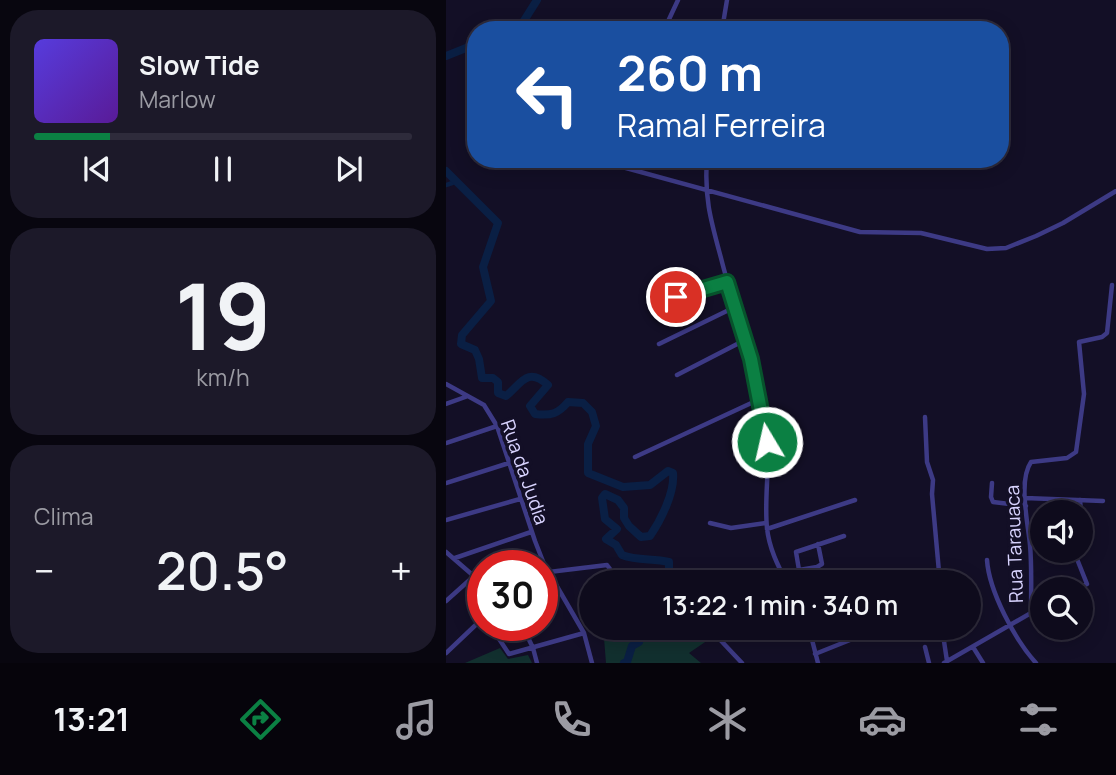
<!DOCTYPE html>
<html lang="pt">
<meta charset="utf-8">
<style>
:root{--surface:#0e0b1c;--page:#1c1929;--text:#f1f3f6;--muted:#9b9ba3;--line:#2e2b3b;--accent:#0b8043}
body{margin:0;font-family:Manrope,sans-serif;background:var(--page);color:var(--text);height:100vh;display:flex;flex-direction:column;font-size:26px;white-space:nowrap}
*{box-sizing:border-box;margin:0}
p{font-size:23px;color:var(--muted)}
.icon{flex:none;width:38px;height:38px;fill:none;stroke:currentColor;stroke-width:2;stroke-linecap:round;stroke-linejoin:round}
.map{position:relative;flex:1;overflow:hidden}
.sheet{display:flex;flex-direction:column;gap:10px;padding:10px;background:#08060f;width:446px}
.sheet>*{flex:none}
.banner{position:absolute;left:21px;top:21px;width:542px;height:147px;border-radius:28px;box-shadow:0 4px 18px #0003,0 0 0 2px var(--line);background:#1a4fa0;color:#fff;overflow:hidden}
.controls{position:absolute;left:584px;top:500px;display:grid;gap:14px}
.controls a{display:grid;place-items:center;width:63px;height:63px;border-radius:50%;background:var(--surface);box-shadow:0 4px 18px #0003,0 0 0 2px var(--line);font-size:35px}
.speed{position:absolute;left:21px;top:550px;display:flex;gap:14px;font-size:35px;font-weight:700;text-align:center}
.speed>*{display:grid;place-content:center;width:91px;height:91px;border-radius:50%;background:var(--surface);box-shadow:0 4px 18px #0003,0 0 0 2px var(--line);line-height:1}
.speed .limit{border:10px solid #d22;background:#fff;color:#111}
.pin{position:absolute;display:grid;place-items:center;width:60px;height:60px;color:#fff;margin:-30px;border:4px solid #fff;border-radius:50%;box-shadow:0 2px 7px #0007}
.me{position:absolute;width:77px;margin:-38px;rotate:351deg;stroke-linejoin:round;filter:drop-shadow(0 0 5px #0008)}
.turn{display:flex;align-items:center;gap:24px;height:147px;padding:0 35px;font-size:32px}
.turn .icon{width:91px;height:91px;stroke-width:2.5}
.turn b{display:block;font-size:49px;line-height:60px}
.big{font-size:52px;font-weight:600;line-height:1.1}
.sheet .card{flex:1;display:flex;flex-direction:column;justify-content:center;gap:10px;min-width:0;padding:0 24px;border-radius:28px;background:var(--page)}
.sheet .dial{align-items:center;gap:0}
.dial b{font-size:91px;line-height:1}
.song{display:flex;align-items:center;gap:21px}
.cover{width:84px;height:84px;border-radius:10px;background:linear-gradient(135deg,hsl(250 70% 55%),hsl(270 70% 35%))}
.played{height:7px;border-radius:4px;background:linear-gradient(90deg,var(--accent) 20%,var(--line) 20%)}
.keys{display:flex;justify-content:space-around;direction:ltr}
.heat{display:flex;justify-content:space-between;align-items:center;font-size:38px;direction:ltr}
.trip{position:absolute;left:133px;top:570px;width:402px;height:70px;border-radius:35px;background:var(--surface);box-shadow:0 4px 18px #0003,0 0 0 2px var(--line);font-weight:600;line-height:70px;text-align:center}
.tab-bar{display:flex;height:112px;justify-content:space-around;align-items:center;background:#06040b;color:var(--muted)}
.tab-bar .icon{width:49px;height:49px}
.tab-bar .on{color:var(--accent)}
.tab-bar b{font-size:32px;color:var(--text)}
main{display:flex;flex:1;min-height:0}
.map>svg:first-child{display:block}
.green{fill:#12302f}
.lines{fill:none;stroke-linecap:round;stroke-linejoin:round}
.canal{stroke:#0a1f44;stroke-width:4.5}
.river{stroke:#0a1f44;stroke-width:8}
.street{stroke:#3d3a85;stroke-width:4.5}
.route-casing{stroke:#07532c;stroke-width:18}
.route{stroke:#0b8043;stroke-width:12}
.labels{text-anchor:middle;dominant-baseline:central;stroke-width:7;stroke-linejoin:round;paint-order:stroke}
.street-label{font-size:19px;fill:#d9d4ff;stroke:#130f26}
</style>
<main>
<section class="sheet">
<div class="card">
<div class="song"><i class="cover"></i><div><b>Slow Tide</b><p>Marlow</p></div></div>
<div class="played"></div>
<div class="keys"><svg class="icon" aria-label="previous" viewBox="0 0 24 24"><path d="M18 5L8 12l10 7zM5 5v14"/></svg><svg class="icon" aria-label="pause" viewBox="0 0 24 24"><path d="M8 5v14M16 5v14"/></svg><svg class="icon" aria-label="next" viewBox="0 0 24 24"><path d="M6 5l10 7-10 7zM19 5v14"/></svg></div>
</div>
<div class="card dial"><b>19</b><p>km/h</p></div>
<div class="card"><p>Clima</p>
<div class="heat"><a>−</a><b class="big">20.5°</b><a>+</a></div>
</div>
</section>
<div class="map">
<svg width="670" height="663" viewBox="0 0 670 663">
<rect width="100%" height="100%" fill="#130f26"/>
<path class="green" d="M 153,628 L 258,628 L 265,638 L 243,653 L 255,663 L 160,663 L 158,638 Z
M 54,648 L 62,659 L 82,655 L 86,663 L 19,663 Z"/>
<g class="lines">
<path class="canal" d="M 0,185 L 9,182"/>
<path class="river" d="M 67,30 L 74,27 L 91,0
M 0,56 L 30,44
M 0,171 L 52,223 L 37,267 L 45,301 L 16,335 L 15,344 L 29,350 L 33,359 L 36,378 L 47,378 L 52,382 L 52,393 L 60,396 C 75,384 81,366 102,385 L 84,406 L 89,414 C 105,416 112,414 122,402 L 137,403 L 146,412 L 150,426 L 142,444 L 142,473 L 177,487 L 204,485 L 222,471 L 227,473 C 229,492 215,520 204,536 L 195,537 L 183,526 L 178,518 L 178,508 L 172,500 L 159,494 L 156,498 L 159,519 L 171,529 L 160,539 L 170,545 L 176,555 C 192,561 207,558 223,562 L 223,576 L 217,583
M 178,663 L 181,662 L 186,646 L 193,642 L 190,636 L 190,628"/>
<path class="street" d="M 218,30 L 232,0
M 276,30 L 281,0
M 147,159 L 414,232 L 475,233 L 541,249 L 560,248 L 590,236 L 617,223 L 670,191
M 261,159 C 258,198 265,221 275,258 C 290,318 314,376 321,438 C 324,468 318,499 321,528 C 323,548 332,566 341,583
M 205,305 L 281,282
M 213,344 L 289,307
M 231,375 L 299,340
M 0,384 L 38,405 L 51,426 L 89,541 L 98,564 L 138,633 L 146,663
M 0,404 L 22,396
M 479,417 L 481,462 L 487,480 L 486,494 L 494,583
M 0,443 L 51,426
M 189,457 L 314,399
M 0,483 L 63,463
M 546,483 L 545,497 L 547,502 L 580,506
M 579,498 L 657,501
M 634,500 L 635,513
M 0,520 L 74,499
M 264,523 L 285,528 L 320,523
M 321,529 L 409,500
M 0,552 L 37,584
M 9,558 L 85,532
M 541,560 C 543,591 569,640 590,663
M 353,570 L 350,552 L 398,536
M 353,570 L 371,567 L 376,564 L 372,544
M 103,572 L 161,565 L 164,569 L 167,583
M 341,582 L 342,578 L 353,570
M 629,590 L 641,584 L 631,559 L 631,551
M 0,601 L 28,576
M 585,613 C 585,590 586,567 584,545 C 582,523 572,481 585,462 L 621,458 L 630,452 L 638,394 L 633,342 L 656,337 L 661,333 L 666,285
M 44,625 L 63,654 L 138,633
M 76,625 L 87,648 L 91,663
M 263,628 L 296,663
M 363,628 L 372,663
M 496,628 L 501,661
M 479,647 L 483,663
M 527,647 L 537,663
M 0,653 L 37,618
M 369,654 L 434,628
M 498,663 L 597,606"/>
</g>
<g class="lines">
<g class="route-casing">
<path id="route" d="M 230,297 L 281,282 L 305,359 L 321,442"/>
</g>
<use href="#route" class="route"/>
</g>
<g class="labels">
<g class="street-label">
<text transform="translate(79 472) rotate(71)">Rua da Judia</text>
<text transform="translate(568 544) rotate(-92)">Rua Tarauaca</text>
</g>
</g>
</svg>
<div class="controls">
<a><svg class="icon" aria-label="sound" viewBox="0 0 24 24"><path d="M4 9h4l5-4v14l-5-4H4zM17 9q2 3 0 6"/></svg></a>
<a><svg class="icon" aria-label="search" viewBox="0 0 24 24"><circle cx="10" cy="10" r="6"/><path d="M15 15l6 6"/></svg></a>
</div>
<div class="speed"><div class="limit">30</div></div>
<div class="pin" style="left:230px;top:297px;background:#d93025"><svg class="icon" aria-label="arrive" viewBox="0 0 24 24"><path d="M6 21V4h12l-3 4 3 4H6"/></svg></div>
<svg class="me" style="left:321px;top:442px" viewBox="-20 -20 40 40"><circle r="17" fill="#0b8043" stroke="#fff" stroke-width="3"/><path d="M0-11L8 9 0 5-8 9z" fill="#fff"/></svg>
<div class="trip">13:22 · 1 min · 340 m</div>
<div class="banner">
<div class="turn"><svg class="icon" aria-label="left" viewBox="0 0 24 24"><path d="M17 20v-9H6M10 6l-5 5 5 5"/></svg><div><b>260 m</b>Ramal Ferreira</div></div>
</div>
</div>
</main>
<nav class="tab-bar">
<b>13:21</b>
<svg class="icon on" aria-label="directions" viewBox="0 0 24 24"><path d="M12 3l9 9-9 9-9-9zM9 14v-3h6M13 9l2 2-2 2"/></svg>
<svg class="icon" aria-label="music" viewBox="0 0 24 24"><path d="M9 18V5l10-2v13"/><circle cx="6" cy="18" r="3"/><circle cx="16" cy="16" r="3"/></svg>
<svg class="icon" aria-label="phone" viewBox="0 0 24 24"><path d="M5 4h4l2 5-3 2q2 4 5 5l2-3 5 2v4C11 20 4 13 5 4z"/></svg>
<svg class="icon" aria-label="climate" viewBox="0 0 24 24"><path d="M12 3v18M4 7l16 10M4 17L20 7"/></svg>
<svg class="icon" aria-label="car" viewBox="0 0 24 24"><path d="M5 17H2v-5l4-1 3-4h7l3 4 3 1v5h-3M9 17h6M6 11h13"/><circle cx="7" cy="17" r="2"/><circle cx="17" cy="17" r="2"/></svg>
<svg class="icon" aria-label="filters" viewBox="0 0 24 24"><path d="M4 7h16M4 17h16"/><circle cx="9" cy="7" r="2"/><circle cx="15" cy="17" r="2"/></svg>
</nav>
